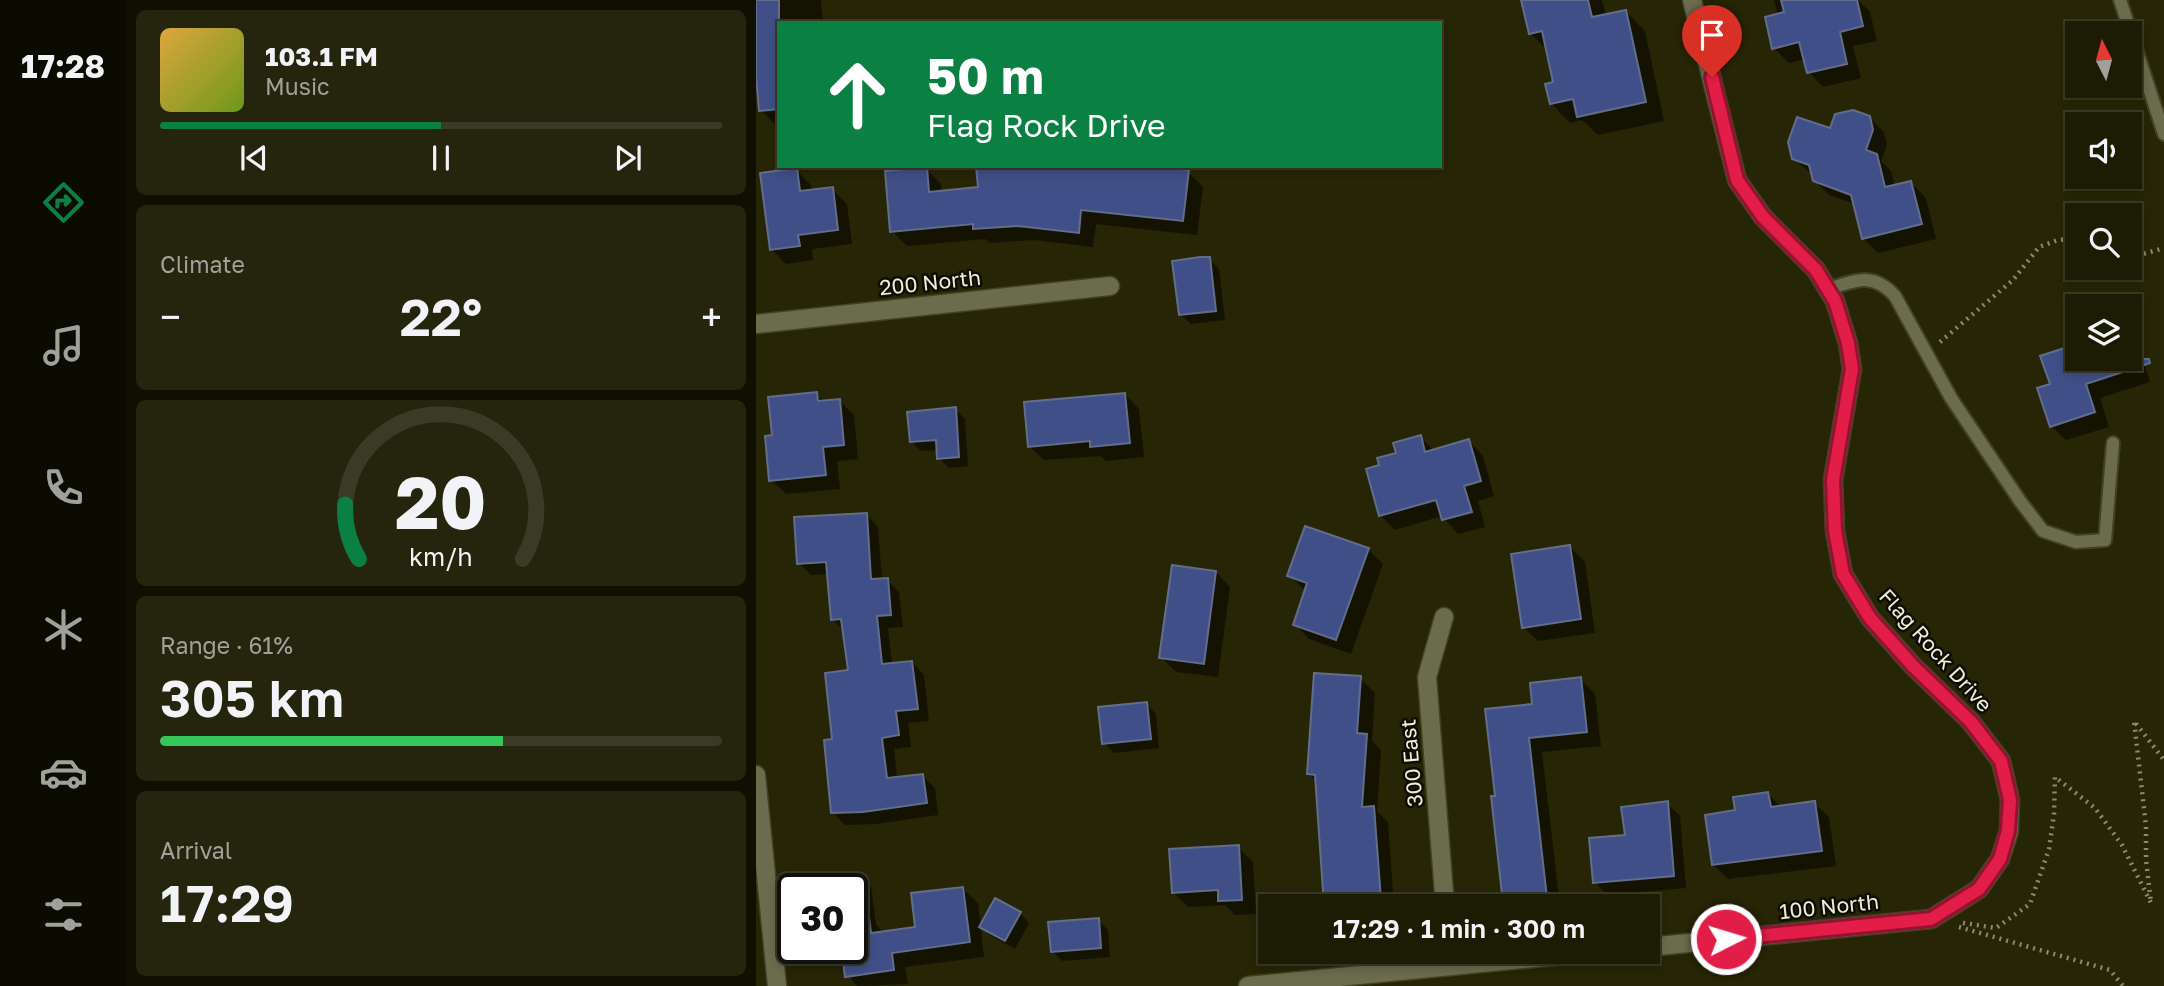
<!DOCTYPE html>
<meta charset="utf-8">
<style>
:root{--surface:#1c1c04;--page:#25250e;--text:#f1f3f6;--muted:#a0a19a;--line:#3a3a26;--accent:#0b8043}
body{margin:0;font-family:"Golos Text",sans-serif;background:var(--page);color:var(--text);height:100vh;display:flex;flex-direction:column;font-size:26px;white-space:nowrap}
*{box-sizing:border-box;margin:0}
p{font-size:23px;color:var(--muted)}
.icon{flex:none;width:38px;height:38px;fill:none;stroke:currentColor;stroke-width:2;stroke-linecap:round;stroke-linejoin:round}
.map{position:relative;flex:1;overflow:hidden}
.panel{display:flex;flex-direction:column;gap:10px;padding:10px;background:#0f0f02;width:630px}
.panel>*{flex:none}
.top-card{position:absolute;left:21px;top:21px;width:665px;height:147px;border-radius:0px;box-shadow:0 4px 10px #0003,0 0 0 2px var(--line);background:#0b8043;color:#fff;overflow:hidden}
.needle{width:46px;rotate:354deg}
.controls{position:absolute;left:1309px;top:21px;display:grid;gap:14px}
.controls a{display:grid;place-items:center;width:77px;height:77px;border-radius:0px;background:var(--surface);box-shadow:0 4px 10px #0003,0 0 0 2px var(--line);font-size:35px}
.speed{position:absolute;left:21px;top:873px;display:flex;gap:14px;font-size:35px;font-weight:700;text-align:center}
.speed>*{display:grid;place-content:center;width:91px;height:91px;border-radius:50%;background:var(--surface);box-shadow:0 4px 10px #0003,0 0 0 2px var(--line);line-height:1}
.speed .limit{border:4px solid #111;border-radius:10px;background:#fff;color:#111}
.pin{position:absolute;display:grid;place-items:center;width:60px;height:60px;color:#fff;margin:-72px -30px;border-radius:50% 50% 50% 0;rotate:-45deg;box-shadow:0 0 7px #0007}
.pin .icon{rotate:45deg}
.me{position:absolute;width:77px;margin:-38px;rotate:85deg;stroke-linejoin:round;filter:drop-shadow(0 0 5px #0008)}
.turn{display:flex;align-items:center;gap:24px;height:147px;padding:0 35px;font-size:32px}
.turn .icon{width:91px;height:91px;stroke-width:2.5}
.turn b{display:block;font-size:49px;line-height:60px}
.big{font-size:52px;font-weight:600;line-height:1.1}
.panel .widget{flex:1;display:flex;flex-direction:column;justify-content:center;gap:10px;min-width:0;padding:0 24px;border-radius:10px;background:var(--page)}
.panel .dial{align-items:center;gap:0}
.dial svg{height:182px;overflow:visible;fill:none;stroke:var(--line);stroke-width:7;stroke-linecap:round;text-anchor:middle}
.dial text{fill:var(--text);stroke:none}
.song{display:flex;align-items:center;gap:21px}
.cover{width:84px;height:84px;border-radius:10px;background:linear-gradient(135deg,hsl(40 70% 55%),hsl(80 70% 35%))}
.played{height:7px;border-radius:4px;background:linear-gradient(90deg,var(--accent) 50%,var(--line) 50%)}
.keys{display:flex;justify-content:space-around;direction:ltr}
.heat{display:flex;justify-content:space-between;align-items:center;font-size:38px;direction:ltr}
.charge{height:10px;border-radius:5px;background:linear-gradient(90deg,#34c759 61%,var(--line) 0)}
.trip{position:absolute;left:502px;top:894px;width:402px;height:70px;border-radius:0px;background:var(--surface);box-shadow:0 4px 10px #0003,0 0 0 2px var(--line);font-weight:600;line-height:70px;text-align:center}
main{display:flex;flex:1;min-height:0}
.tab-bar{display:flex;flex-direction:column;width:126px;justify-content:space-around;align-items:center;background:#0b0b02;color:var(--muted)}
.tab-bar .icon{width:49px;height:49px}
.tab-bar .current{color:var(--accent)}
.tab-bar b{font-size:32px;color:var(--text)}
.map>svg:first-child{display:block}
.shadow{fill:#0007}
.building{fill:#404f87;stroke:#636d8a;stroke-width:2}
.lines{fill:none;stroke-linecap:round;stroke-linejoin:round}
.lane-casing{stroke:#424123;stroke-width:16}
.street-casing{stroke:#424123;stroke-width:21}
.path{stroke:#8b8a71;stroke-width:4.5;stroke-dasharray:2 5;stroke-linecap:butt}
.lane{stroke:#6b6b4e;stroke-width:12}
.street{stroke:#6b6b4e;stroke-width:18}
.route-casing{stroke:#92132f;stroke-width:18}
.route{stroke:#e11d48;stroke-width:12}
.labels{text-anchor:middle;dominant-baseline:central;stroke-width:5;stroke-linejoin:round;paint-order:stroke}
.street-label{font-size:21px;fill:#eeeedc;stroke:#0e0d03}
</style>
<main>
<nav class="tab-bar">
<b>17:28</b>
<svg class="icon current" aria-label="directions" viewBox="0 0 24 24"><path d="M12 3l9 9-9 9-9-9zM9 14v-3h6M13 9l2 2-2 2"/></svg>
<svg class="icon" aria-label="music" viewBox="0 0 24 24"><path d="M9 18V5l10-2v13"/><circle cx="6" cy="18" r="3"/><circle cx="16" cy="16" r="3"/></svg>
<svg class="icon" aria-label="phone" viewBox="0 0 24 24"><path d="M5 4h4l2 5-3 2q2 4 5 5l2-3 5 2v4C11 20 4 13 5 4z"/></svg>
<svg class="icon" aria-label="climate" viewBox="0 0 24 24"><path d="M12 3v18M4 7l16 10M4 17L20 7"/></svg>
<svg class="icon" aria-label="car" viewBox="0 0 24 24"><path d="M5 17H2v-5l4-1 3-4h7l3 4 3 1v5h-3M9 17h6M6 11h13"/><circle cx="7" cy="17" r="2"/><circle cx="17" cy="17" r="2"/></svg>
<svg class="icon" aria-label="filters" viewBox="0 0 24 24"><path d="M4 7h16M4 17h16"/><circle cx="9" cy="7" r="2"/><circle cx="15" cy="17" r="2"/></svg>
</nav>
<section class="panel">
<div class="widget">
<div class="song"><i class="cover"></i><div><b>103.1 FM</b><p>Music</p></div></div>
<div class="played"></div>
<div class="keys"><svg class="icon" aria-label="previous" viewBox="0 0 24 24"><path d="M18 5L8 12l10 7zM5 5v14"/></svg><svg class="icon" aria-label="pause" viewBox="0 0 24 24"><path d="M8 5v14M16 5v14"/></svg><svg class="icon" aria-label="next" viewBox="0 0 24 24"><path d="M6 5l10 7-10 7zM19 5v14"/></svg></div>
</div>
<div class="widget"><p>Climate</p>
<div class="heat"><a>−</a><b class="big">22°</b><a>+</a></div>
</div>
<div class="widget dial"><svg viewBox="0 0 100 80">
<path d="M14 69A42 42 0 1 1 86 69"/>
<path d="M14 69A42 42 0 0 1 8 45" stroke="#0b8043"/>
<text x="50" y="56" font-size="32" font-weight="700">20</text>
<text x="50" y="72" font-size="11">km/h</text>
</svg></div>
<div class="widget"><p>Range · 61%</p><b class="big">305 km</b><div class="charge"></div></div>
<div class="widget"><p>Arrival</p><b class="big">17:29</b></div>
</section>
<div class="map">
<svg width="1408" height="986" viewBox="0 0 1408 986">
<rect width="100%" height="100%" fill="#262505"/>
<path class="shadow" d="M 0,0 L 65,0 L 67,23 L 23,23 L 23,125 L 20,125 L 5,110 L 2,84 L 0,82 Z
M 767,0 L 846,0 L 850,16 L 870,12 L 889,31 L 908,121 L 842,135 L 826,120 L 814,123 L 795,103 L 799,84 L 792,51 L 774,33 Z
M 1018,0 L 1102,0 L 1114,12 L 1121,41 L 1097,46 L 1105,78 L 1067,87 L 1053,72 L 1049,59 L 1033,63 L 1018,48 L 1022,16 Z
M 1113,117 L 1128,132 L 1131,145 L 1125,161 L 1135,171 L 1139,187 L 1155,183 L 1170,198 L 1180,239 L 1122,253 L 1107,238 L 1099,204 L 1073,195 L 1058,180 L 1057,175 L 1038,159 L 1075,130 Z
M 130,166 L 162,166 L 162,170 L 170,169 L 185,184 L 186,193 L 224,189 L 320,166 L 414,166 L 413,170 L 432,172 L 447,187 L 441,235 L 340,224 L 337,247 L 278,240 L 234,243 L 229,239 L 151,246 L 136,231 Z
M 40,170 L 55,185 L 56,191 L 76,189 L 91,204 L 96,244 L 56,249 L 57,260 L 30,264 L 15,249 Z
M 453,259 L 463,269 L 469,320 L 435,324 L 425,315 Z
M 1374,341 L 1385,352 L 1394,382 L 1344,398 L 1353,427 L 1310,440 L 1295,426 L 1296,385 L 1287,357 L 1321,346 L 1321,359 L 1374,359 Z
M 60,394 L 68,402 L 83,400 L 98,415 L 102,459 L 81,461 L 84,489 L 30,494 L 15,480 L 18,437 Z
M 369,394 L 383,409 L 388,457 L 350,461 L 345,456 L 288,460 L 273,446 Z
M 199,409 L 209,419 L 212,466 L 193,468 L 183,458 L 182,450 L 165,451 L 155,441 Z
M 664,437 L 678,451 L 713,441 L 727,456 L 738,496 L 722,501 L 729,527 L 702,534 L 686,516 L 639,530 L 624,515 L 625,466 Z
M 110,514 L 122,527 L 126,580 L 131,580 L 143,592 L 147,627 L 132,628 L 136,664 L 156,662 L 168,675 L 173,721 L 152,723 L 155,747 L 138,749 L 141,779 L 167,776 L 179,788 L 182,815 L 120,824 L 89,825 L 77,812 L 78,741 L 93,672 L 88,631 L 77,620 L 73,574 L 55,575 L 43,563 Z
M 814,547 L 829,562 L 839,633 L 782,641 L 767,627 Z
M 612,549 L 627,564 L 595,654 L 553,639 L 539,624 L 550,591 L 533,575 Z
M 460,572 L 474,587 L 462,677 L 420,672 L 405,657 Z
M 604,678 L 619,693 L 616,741 L 625,750 L 621,811 L 632,822 L 638,906 L 570,906 L 561,782 L 553,774 Z
M 824,679 L 839,694 L 845,746 L 786,752 L 804,906 L 753,906 L 748,902 L 741,797 L 778,705 Z
M 390,704 L 400,714 L 403,748 L 358,753 L 348,743 Z
M 1012,794 L 1025,807 L 1058,803 L 1073,817 L 1080,866 L 972,879 L 957,864 L 981,812 Z
M 911,803 L 924,816 L 930,888 L 851,895 L 839,882 L 871,837 Z
M 482,847 L 497,862 L 500,914 L 479,915 L 469,905 L 432,907 L 417,892 Z
M 100,872 L 115,887 L 120,925 L 128,933 L 161,929 L 207,889 L 222,903 L 228,957 L 149,967 L 152,984 L 101,986 L 69,948 L 96,948 L 96,889 L 57,889 L 56,878 Z
M 264,913 L 273,923 L 259,949 L 235,936 L 225,927 Z
M 342,920 L 352,930 L 354,957 L 306,961 L 296,951 Z"/>
<path class="building" d="M 0,0 L 23,0 L 23,109 L 3,111 L 0,76 Z
M 765,0 L 832,0 L 836,17 L 870,10 L 890,102 L 821,117 L 817,99 L 794,104 L 789,84 L 797,82 L 786,31 L 773,34 Z
M 1025,0 L 1101,0 L 1107,26 L 1084,32 L 1091,64 L 1051,73 L 1043,42 L 1016,49 L 1009,17 L 1028,12 Z
M 1097,110 L 1114,116 L 1117,130 L 1110,150 L 1121,154 L 1129,187 L 1155,181 L 1166,224 L 1106,239 L 1095,195 L 1057,181 L 1053,165 L 1036,159 L 1032,142 L 1041,117 L 1074,128 L 1079,114 Z
M 220,166 L 398,166 L 433,170 L 427,221 L 325,210 L 323,233 L 262,226 L 217,229 L 217,224 L 134,232 L 129,171 L 171,167 L 173,192 L 222,187 Z
M 41,168 L 44,191 L 77,187 L 82,230 L 42,235 L 44,246 L 14,250 L 4,173 Z
M 444,257 L 454,257 L 460,311 L 423,315 L 416,261 Z
M 1321,344 L 1321,359 L 1393,359 L 1394,363 L 1330,384 L 1339,412 L 1294,427 L 1281,388 L 1294,384 L 1284,356 Z
M 61,392 L 62,401 L 84,399 L 88,445 L 67,447 L 70,475 L 13,481 L 9,436 L 16,435 L 12,397 Z
M 369,393 L 374,443 L 334,447 L 334,441 L 272,447 L 268,402 Z
M 200,407 L 203,457 L 181,459 L 180,440 L 154,442 L 151,412 Z
M 665,435 L 669,452 L 713,439 L 725,481 L 708,486 L 716,512 L 686,520 L 680,500 L 623,516 L 610,469 L 623,465 L 621,458 L 640,453 L 637,443 Z
M 111,513 L 115,579 L 132,578 L 135,615 L 121,616 L 126,664 L 156,661 L 162,709 L 140,711 L 143,735 L 126,738 L 131,778 L 167,774 L 171,803 L 107,812 L 75,813 L 68,740 L 76,739 L 69,673 L 92,670 L 85,619 L 75,620 L 70,562 L 41,564 L 38,517 Z
M 549,526 L 613,548 L 580,640 L 537,625 L 551,583 L 531,576 Z
M 814,545 L 825,619 L 766,628 L 755,554 Z
M 416,565 L 460,571 L 448,664 L 403,658 Z
M 558,673 L 605,676 L 601,733 L 611,734 L 606,807 L 618,806 L 625,900 L 608,901 L 609,906 L 568,906 L 559,775 L 551,774 Z
M 825,677 L 831,732 L 773,738 L 791,898 L 747,903 L 735,796 L 739,796 L 729,709 L 776,704 L 774,683 Z
M 391,702 L 395,739 L 346,744 L 342,707 Z
M 1012,792 L 1015,807 L 1059,801 L 1066,851 L 956,865 L 949,815 L 979,810 L 977,797 Z
M 912,801 L 918,876 L 837,883 L 833,838 L 869,835 L 865,807 Z
M 483,845 L 486,900 L 462,901 L 462,890 L 416,893 L 413,849 Z
M 109,885 L 115,933 L 159,927 L 155,893 L 207,887 L 214,942 L 136,953 L 138,970 L 89,977 L 85,948 L 96,948 L 96,886 Z
M 239,898 L 265,912 L 249,941 L 223,927 Z
M 343,918 L 345,948 L 295,952 L 292,922 Z"/>
<g class="lines">
<g class="lane-casing">
<path id="lane" d="M 1364,0 L 1408,134
M 1072,289 C 1099,281 1117,271 1139,296 L 1195,398 L 1264,501 L 1287,531 L 1320,542 L 1349,540 L 1357,443"/>
</g>
<g class="street-casing">
<path id="street" d="M 0,324 L 354,286
M 688,617 L 671,677 L 689,906
M 0,775 L 21,986
M 892,947 L 1175,919 L 1223,889 L 1244,859 L 1253,831 L 1254,800 L 1245,761 L 1215,722 L 1157,666 L 1114,618 L 1087,574 L 1079,531 L 1077,480 L 1096,369 L 1092,343 L 1079,301 L 1060,270 L 1007,217 L 981,180 L 936,0
M 492,986 L 838,952"/>
</g>
<path class="path" d="M 1374,253 L 1387,254 L 1408,248
M 1184,342 L 1257,280 L 1283,247 L 1302,240 L 1321,238
M 1207,923 L 1240,928 L 1274,904 L 1293,849 L 1298,814 L 1299,777 L 1339,808 L 1366,845 L 1395,903 L 1390,860 L 1390,826 L 1378,721 L 1408,760
M 1203,927 L 1354,970 L 1367,986"/>
<use href="#lane" class="lane"/>
<use href="#street" class="street"/>
</g>
<g class="lines">
<g class="route-casing">
<path id="route" d="M 956,77 L 981,180 L 1007,217 L 1060,270 L 1079,301 L 1092,343 L 1096,369 L 1077,480 L 1079,531 L 1087,574 L 1114,618 L 1157,666 L 1215,722 L 1245,761 L 1254,800 L 1252,831 L 1244,859 L 1223,889 L 1175,919 L 970,939"/>
</g>
<use href="#route" class="route"/>
</g>
<g class="labels">
<g class="street-label">
<text transform="translate(174 282) rotate(-6)">200 North</text>
<text transform="translate(1180 650) rotate(48)">Flag Rock Drive</text>
<text transform="translate(655 763) rotate(-95)">300 East</text>
<text transform="translate(1073 906) rotate(-6)">100 North</text>
</g>
</g>
</svg>
<div class="controls">
<a><svg class="needle" viewBox="-14 -14 28 28"><path d="M0-13l5 13h-10z" fill="#e53935"/><path d="M0 13l5-13h-10z" fill="#a0a19a"/></svg></a>
<a><svg class="icon" aria-label="sound" viewBox="0 0 24 24"><path d="M4 9h4l5-4v14l-5-4H4zM17 9q2 3 0 6"/></svg></a>
<a><svg class="icon" aria-label="search" viewBox="0 0 24 24"><circle cx="10" cy="10" r="6"/><path d="M15 15l6 6"/></svg></a>
<a><svg class="icon" aria-label="layers" viewBox="0 0 24 24"><path d="M12 4l9 5-9 5-9-5zM3 14l9 5 9-5"/></svg></a>
</div>
<div class="speed"><div class="limit">30</div></div>
<div class="pin" style="left:956px;top:77px;background:#d93025"><svg class="icon" aria-label="arrive" viewBox="0 0 24 24"><path d="M6 21V4h12l-3 4 3 4H6"/></svg></div>
<svg class="me" style="left:970px;top:939px" viewBox="-20 -20 40 40"><circle r="17" fill="#e11d48" stroke="#fff" stroke-width="3"/><path d="M0-11L8 9 0 5-8 9z" fill="#fff"/></svg>
<div class="trip">17:29 · 1 min · 300 m</div>
<div class="top-card">
<div class="turn"><svg class="icon" aria-label="ahead" viewBox="0 0 24 24"><path d="M12 20V5M6 11l6-6 6 6"/></svg><div><b>50 m</b>Flag Rock Drive</div></div>
</div>
</div>
</main>
